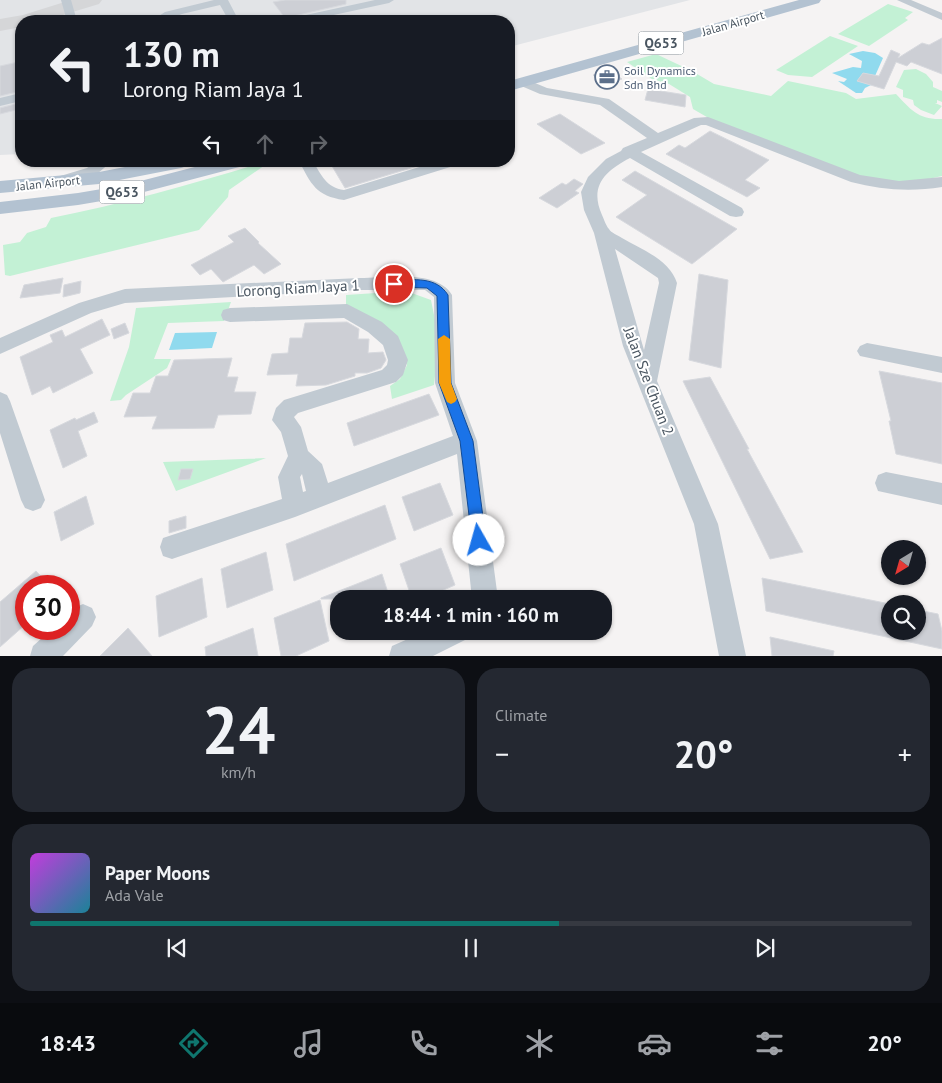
<!DOCTYPE html>
<meta charset="utf-8">
<style>
:root{--surface:#171b24;--page:#242831;--text:#f1f3f6;--muted:#9ea1a6;--line:#363941;--accent:#0f766e}
body{margin:0;font-family:"PT Sans",sans-serif;background:var(--page);color:var(--text);height:100vh;display:flex;flex-direction:column;font-size:19px;white-space:nowrap}
*{box-sizing:border-box;margin:0}
p{font-size:16px;color:var(--muted)}
.icon{flex:none;width:28px;height:28px;fill:none;stroke:currentColor;stroke-width:2;stroke-linecap:round;stroke-linejoin:round}
.map{position:relative;height:656px;overflow:hidden}
.sheet{display:flex;flex-direction:column;gap:12px;padding:12px;background:#0d0f14;flex:1}
.sheet>*{flex:none}
.top-card{position:absolute;left:15px;top:15px;width:500px;height:152px;border-radius:20px;box-shadow:0 1px 4px #0004;background:#171b24;color:var(--text);overflow:hidden}
.needle{width:32px;rotate:217deg}
.fabs{position:absolute;left:881px;top:540px;display:grid;gap:10px}
.fabs a{display:grid;place-items:center;width:45px;height:45px;border-radius:50%;background:var(--surface);box-shadow:0 1px 4px #0004;font-size:25px}
.speed{position:absolute;left:15px;top:575px;display:flex;gap:10px;font-size:25px;font-weight:700;text-align:center}
.speed>*{display:grid;place-content:center;width:65px;height:65px;border-radius:50%;background:var(--surface);box-shadow:0 1px 4px #0004;line-height:1}
.speed .limit{border:8px solid #d22;background:#fff;color:#111}
.pin{position:absolute;display:grid;place-items:center;width:42px;height:42px;color:#fff;margin:-21px;border:2px solid #fff;border-radius:50%;box-shadow:0 1px 5px #0007}
.me{position:absolute;width:55px;margin:-28px;rotate:353deg;stroke-linejoin:round;filter:drop-shadow(0 0 4px #0008)}
.turn{display:flex;align-items:center;gap:18px;height:105px;padding:0 25px;font-size:22px}
.turn .icon{width:65px;height:65px;stroke-width:2.5}
.turn b{display:block;font-size:35px;line-height:42px}
.lanes{display:flex;align-items:center;height:48px;padding:0 25px;background:#0003;justify-content:center;gap:25px;direction:ltr}
.lanes .off{opacity:.35}
.big{font-size:38px;font-weight:800;line-height:1.1}
.sheet .widget{flex:1;display:flex;flex-direction:column;justify-content:center;gap:8px;min-width:0;padding:0 18px;border-radius:20px;background:var(--page)}
.sheet .dial{align-items:center;gap:0}
.dial b{font-size:65px;line-height:1}
.song{display:flex;align-items:center;gap:15px}
.cover{width:60px;height:60px;border-radius:8px;background:linear-gradient(135deg,hsl(290 70% 55%),hsl(190 70% 35%))}
.played{height:5px;border-radius:2px;background:linear-gradient(90deg,var(--accent) 60%,var(--line) 60%)}
.keys{display:flex;justify-content:space-around;direction:ltr}
.heat{display:flex;justify-content:space-between;align-items:center;font-size:28px;direction:ltr}
.sheet .tiles{flex:1;display:grid;gap:12px;grid-template-columns:1fr 1fr}
.widget:last-child{grid-column:span 2}
.trip{position:absolute;left:330px;top:590px;width:282px;height:50px;border-radius:20px;background:var(--surface);box-shadow:0 1px 4px #0004;font-weight:800;line-height:50px;text-align:center}
.dock{display:flex;height:80px;justify-content:space-around;align-items:center;background:#090b0e;color:var(--muted)}
.dock .icon{width:35px;height:35px}
.dock .on{color:var(--accent)}
.dock b{font-size:22px;color:var(--text)}
.map>svg:first-child{display:block}
.airport{fill:#e2e4e7}
.green{fill:#c3f1d5}
.water{fill:#90daee}
.lines{fill:none;stroke-linecap:round;stroke-linejoin:round}
.taxiway{fill:#d5d6d8;fill-rule:evenodd}
.building{fill:#cdcfd5;stroke:#d7d9de}
.minor{fill:#c1cad2;fill-rule:evenodd}
.major{fill:#b3c2d1;fill-rule:evenodd}
.route{fill:#1a73e8;stroke:#114b97}
.slow{fill:#f59e0b}
.labels{text-anchor:middle;dominant-baseline:central;stroke-width:4;stroke-linejoin:round;paint-order:stroke}
.far-street-label{font-size:12px;fill:#4a5661;stroke:#fff}
.far-service-label{font-size:12px;fill:#4e5e75;stroke:#fff;text-anchor:start}
.shield{fill:#fff;stroke:#808990;stroke-width:1}
.shield-label{font-size:14px;font-weight:bold;fill:#4a5661}
.street-label{font-size:15px;fill:#4a5661;stroke:#fff}
</style>
<div class="map">
<svg width="942" height="656" viewBox="0 0 942 656">
<rect width="100%" height="100%" fill="#f5f3f3"/>
<path class="airport" d="M 0,0 L 690,0 L 509,47 L 509,21 L 21,21 L 21,154 L 0,155 Z"/>
<path class="green" d="M 888,4 L 913,12 L 905,18 L 908,20 L 869,46 L 838,34 Z
M 830,36 L 858,46 L 812,77 L 788,75 L 776,70 Z
M 656,54 L 692,71 L 714,84 L 771,96 L 788,81 L 846,93 L 856,99 L 896,94 C 911,110 919,120 942,119 L 942,176 L 915,182 L 886,182 L 851,174 L 712,120 L 693,109 L 690,97 L 669,84 L 652,79 L 627,62 Z
M 916,69 L 926,74 L 933,82 L 933,87 L 942,91 L 942,102 L 937,100 L 937,103 L 935,103 L 942,106 L 934,115 L 921,110 L 914,105 L 913,100 L 903,97 L 903,90 L 896,87 L 904,70 Z
M 267,161 L 268,163 L 229,190 L 228,197 L 199,230 L 10,276 L 5,275 L 3,245 L 20,242 L 27,233 L 46,227 L 51,218 C 125,203 196,183 267,161 Z
M 406,291 L 431,300 L 439,340 L 434,385 L 392,399 L 390,386 L 400,379 L 407,365 L 394,334 L 346,307 L 346,295 Z
M 231,302 L 224,321 L 168,323 L 154,359 L 171,359 L 167,368 L 126,395 L 121,400 L 110,401 L 129,347 L 136,308 Z
M 266,458 L 176,491 L 163,462 Z"/>
<path class="water" d="M 863,51 L 875,53 L 883,58 L 871,85 L 865,88 L 862,93 L 856,93 L 838,81 L 844,82 L 847,79 L 832,73 L 853,67 L 861,68 L 862,61 L 849,54 Z
M 217,332 L 212,348 L 169,350 L 175,333 Z"/>
<g class="lines">
<path class="taxiway" d="M 71,0 L 102,0 L 99,4 L 43,21 L 21,21 L 21,27 L 0,31 L 0,19 L 23,15 Z"/>
</g>
<path class="building" d="M 285,0 L 346,0 L 346,4 L 285,18 L 273,2 Z
M 942,38 L 942,74 L 911,62 L 907,66 L 896,62 L 884,89 L 857,81 L 863,73 L 879,76 L 891,50 L 900,54 L 898,58 L 922,43 L 929,45 Z
M 18,62 L 21,91 L 0,96 L 0,66 Z
M 609,70 L 622,79 L 605,84 L 593,75 Z
M 648,89 L 686,95 L 685,107 L 645,100 Z
M 19,103 L 20,109 L 0,114 L 0,108 Z
M 560,114 L 605,143 L 581,154 L 537,124 Z
M 710,131 L 769,160 L 745,180 L 760,188 L 747,197 L 666,154 L 679,145 L 685,148 Z
M 329,161 L 423,161 L 424,164 L 345,188 Z
M 635,171 L 737,229 L 692,264 L 616,217 L 647,195 L 622,180 Z
M 574,179 L 583,184 L 575,191 L 579,193 L 557,208 L 539,198 L 562,183 L 566,185 Z
M 245,228 L 259,242 L 258,243 L 281,264 L 264,274 L 254,265 L 223,282 L 211,269 L 200,275 L 191,265 L 234,242 L 228,236 Z
M 699,274 L 728,280 L 721,368 L 689,360 Z
M 63,278 L 60,293 L 20,298 L 24,285 Z
M 81,281 L 80,293 L 63,297 L 64,285 Z
M 102,319 L 110,335 L 80,349 L 93,373 L 53,393 L 50,386 L 32,395 L 20,357 L 53,342 L 50,335 L 62,330 L 65,337 Z
M 347,322 L 359,329 L 358,339 L 369,339 L 368,353 L 383,352 L 386,360 L 381,368 L 367,373 L 355,373 L 355,376 L 326,385 L 296,386 L 298,374 L 267,375 L 272,354 L 288,353 L 290,338 L 302,338 L 305,323 Z
M 125,323 L 129,333 L 114,339 L 111,329 Z
M 232,358 L 227,377 L 238,377 L 234,392 L 256,392 L 251,414 L 218,415 L 214,428 L 152,429 L 157,416 L 124,417 L 133,393 L 150,393 L 156,376 L 168,376 L 174,360 Z
M 879,371 L 942,383 L 942,464 L 896,454 L 889,421 L 891,421 Z
M 710,377 L 749,449 L 747,449 L 803,552 L 770,559 L 683,381 Z
M 429,394 L 439,415 L 354,446 L 347,423 Z
M 94,412 L 98,422 L 78,431 L 87,456 L 63,468 L 50,430 L 75,418 L 76,420 Z
M 181,469 L 193,469 L 190,479 L 178,480 Z
M 440,483 L 453,515 L 414,531 L 402,497 Z
M 86,496 L 94,524 L 61,541 L 54,512 Z
M 385,505 L 396,539 L 294,581 L 286,544 Z
M 186,516 L 186,528 L 169,533 L 169,521 Z
M 441,548 L 455,585 L 423,599 L 412,599 L 400,564 Z
M 266,552 L 273,590 L 227,608 L 221,569 Z
M 36,571 L 50,586 L 26,586 L 26,624 L 0,647 L 0,602 Z
M 382,574 L 390,599 L 321,599 L 321,598 Z
M 202,578 L 207,617 L 159,637 L 156,596 Z
M 762,578 L 890,604 L 890,631 L 918,631 L 918,610 L 938,614 L 942,631 L 942,649 L 766,611 Z
M 320,600 L 329,641 L 296,656 L 281,656 L 274,618 Z
M 128,628 L 152,656 L 100,656 Z
M 253,628 L 258,656 L 206,656 L 205,647 Z
M 770,637 L 834,651 L 833,656 L 772,656 Z"/>
<g class="lines">
<path class="minor" d="M 61,0 L 71,0 L 77,21 L 67,21 Z
M 214,0 L 228,0 L 239,21 L 229,21 L 220,5 L 182,14 L 163,21 L 151,21 L 165,12 Z
M 375,0 L 394,0 L 389,3 L 306,21 L 287,21 L 292,18 Z
M 897,0 L 911,0 L 942,13 L 942,20 Z
M 523,78 L 547,88 L 609,99 L 658,133 L 694,118 L 708,117 L 860,175 L 899,181 L 942,177 L 942,187 C 911,192 881,190 851,182 L 706,125 L 701,125 L 641,152 L 742,208 L 744,212 L 742,216 L 736,217 L 730,216 L 630,158 C 605,171 589,186 602,215 C 604,219 606,226 609,229 C 611,233 618,235 622,238 C 641,249 670,260 677,283 L 657,381 L 718,524 L 746,656 L 719,656 L 694,524 L 623,346 L 594,233 L 584,210 L 581,192 L 588,177 L 606,159 L 621,151 L 623,148 L 647,138 L 600,105 L 540,94 L 519,85 L 517,82 L 519,79 ZM 615,249 L 658,278 L 659,283 L 644,350 Z
M 21,93 L 21,101 L 0,106 L 0,98 Z
M 96,161 L 111,162 L 97,174 L 62,185 L 57,183 L 55,180 L 57,177 L 87,168 Z
M 299,161 L 313,161 C 321,175 327,188 344,190 L 439,161 L 462,161 L 460,164 L 344,200 C 316,196 311,184 299,161 Z
M 360,278 C 386,278 437,269 452,295 L 455,383 L 477,441 L 498,599 L 472,599 L 457,454 L 295,517 L 172,559 L 163,556 L 160,547 L 163,538 L 172,535 L 282,499 L 278,477 L 288,456 L 281,432 L 272,420 L 276,408 L 284,400 L 382,370 L 387,365 L 388,360 L 383,345 L 368,332 L 344,318 L 230,322 L 223,320 L 221,315 L 223,310 L 230,308 L 347,304 L 382,322 L 398,336 L 408,360 L 403,375 L 396,382 L 298,413 L 294,417 L 301,427 L 308,451 L 322,464 L 328,483 L 453,436 L 435,383 L 434,297 L 425,290 L 360,290 L 125,303 L 91,313 L 0,354 L 0,338 L 79,303 L 125,289 ZM 302,474 L 306,491 L 303,492 L 300,477 Z
M 867,343 L 942,357 L 942,373 L 860,356 L 857,351 L 860,346 Z
M 0,392 L 7,395 L 10,401 L 45,500 L 41,508 L 33,511 L 25,508 L 21,500 L 0,433 Z
M 886,472 L 942,483 L 942,505 L 878,491 L 875,483 L 878,475 Z
M 83,604 L 92,608 L 96,617 L 92,626 L 63,656 L 30,656 L 33,646 L 52,629 L 69,629 L 69,613 L 74,608 Z
M 426,631 L 469,631 L 465,640 L 433,656 L 389,656 L 392,646 Z"/>
<path class="major" d="M 799,0 L 821,0 L 819,3 L 509,91 L 509,81 Z
M 156,161 L 190,162 L 187,166 L 181,168 L 99,184 L 0,193 L 0,181 L 99,172 Z
M 218,161 L 250,161 L 247,165 L 125,197 L 78,205 L 0,214 L 0,202 L 78,193 L 125,185 Z"/>
</g>
<path class="route" d="M 394,280 C 414,280 436,276 448,295 L 451,383 L 473,441 L 486,540 L 484,545 L 479,547 L 474,545 L 472,540 L 460,441 L 439,383 L 437,296 L 427,288 L 390,287 L 389,284 L 390,281 Z"/>
<path class="slow" d="M 444,335 L 450,339 L 451,383 L 457,399 L 455,402 L 451,404 L 447,402 L 439,383 L 438,339 Z"/>
<defs>
<g id="office-ring" transform="scale(1.25)"><circle r="9.5" fill="#fff" stroke="#5c6f8a" stroke-width="1.5"/><path d="M-6-3h4V-5.5h4V-3h4V5H-6ZM-1-4.5V-3h2v-1.5ZM-6 0V1H6V0Z" fill="#5c6f8a"/></g>
</defs>
<g fill-rule="evenodd">
<use href="#office-ring" x="607" y="77"/>
</g>
<g class="labels">
<g class="far-street-label">
<text transform="translate(733 23) rotate(-16)">Jalan Airport</text>
<text transform="translate(48 183) rotate(-6)">Jalan Airport</text>
</g>
<g class="far-service-label">
<text x="624" y="70">Soil Dynamics<tspan x="624" dy="14">Sdn Bhd</tspan></text>
</g>
<g class="shield">
<rect x="638.5" y="31.5" width="45" height="23" rx="4"/>
<rect x="99.5" y="180.5" width="45" height="23" rx="4"/>
</g>
<g class="shield-label">
<text x="661" y="43">Q653</text>
<text x="122" y="192">Q653</text>
</g>
<g class="street-label">
<text transform="translate(298 288) rotate(-3)">Lorong Riam Jaya 1</text>
<text transform="translate(649 381) rotate(69)">Jalan Sze Chuan 2</text>
</g>
</g>
</svg>
<div class="fabs">
<a><svg class="needle" viewBox="-14 -14 28 28"><path d="M0-13l5 13h-10z" fill="#e53935"/><path d="M0 13l5-13h-10z" fill="#9ea1a6"/></svg></a>
<a><svg class="icon" aria-label="search" viewBox="0 0 24 24"><circle cx="10" cy="10" r="6"/><path d="M15 15l6 6"/></svg></a>
</div>
<div class="speed"><div class="limit">30</div></div>
<div class="pin" style="left:394px;top:284px;background:#d93025"><svg class="icon" aria-label="arrive" viewBox="0 0 24 24"><path d="M6 21V4h12l-3 4 3 4H6"/></svg></div>
<svg class="me" style="left:479px;top:540px" viewBox="-20 -20 40 40"><circle r="19" fill="#fff"/><path d="M0-13L10 11 0 6-10 11z" fill="#1a73e8"/></svg>
<div class="trip">18:44 · 1 min · 160 m</div>
<div class="top-card">
<div class="turn"><svg class="icon" aria-label="left" viewBox="0 0 24 24"><path d="M17 20v-9H6M10 6l-5 5 5 5"/></svg><div><b>130 m</b>Lorong Riam Jaya 1</div></div>
<div class="lanes"><svg class="icon" aria-label="left" viewBox="0 0 24 24"><path d="M17 20v-9H6M10 6l-5 5 5 5"/></svg><svg class="icon off" aria-label="ahead" viewBox="0 0 24 24"><path d="M12 20V5M6 11l6-6 6 6"/></svg><svg class="icon off" aria-label="right" viewBox="0 0 24 24"><path d="M7 20v-9h11M14 6l5 5-5 5"/></svg></div>
</div>
</div>
<section class="sheet">
<div class="tiles">
<div class="widget dial"><b>24</b><p>km/h</p></div>
<div class="widget"><p>Climate</p>
<div class="heat"><a>−</a><b class="big">20°</b><a>+</a></div>
</div>
<div class="widget">
<div class="song"><i class="cover"></i><div><b>Paper Moons</b><p>Ada Vale</p></div></div>
<div class="played"></div>
<div class="keys"><svg class="icon" aria-label="previous" viewBox="0 0 24 24"><path d="M18 5L8 12l10 7zM5 5v14"/></svg><svg class="icon" aria-label="pause" viewBox="0 0 24 24"><path d="M8 5v14M16 5v14"/></svg><svg class="icon" aria-label="next" viewBox="0 0 24 24"><path d="M6 5l10 7-10 7zM19 5v14"/></svg></div>
</div>
</div>
</section>
<nav class="dock">
<b>18:43</b>
<svg class="icon on" aria-label="directions" viewBox="0 0 24 24"><path d="M12 3l9 9-9 9-9-9zM9 14v-3h6M13 9l2 2-2 2"/></svg>
<svg class="icon" aria-label="music" viewBox="0 0 24 24"><path d="M9 18V5l10-2v13"/><circle cx="6" cy="18" r="3"/><circle cx="16" cy="16" r="3"/></svg>
<svg class="icon" aria-label="phone" viewBox="0 0 24 24"><path d="M5 4h4l2 5-3 2q2 4 5 5l2-3 5 2v4C11 20 4 13 5 4z"/></svg>
<svg class="icon" aria-label="climate" viewBox="0 0 24 24"><path d="M12 3v18M4 7l16 10M4 17L20 7"/></svg>
<svg class="icon" aria-label="car" viewBox="0 0 24 24"><path d="M5 17H2v-5l4-1 3-4h7l3 4 3 1v5h-3M9 17h6M6 11h13"/><circle cx="7" cy="17" r="2"/><circle cx="17" cy="17" r="2"/></svg>
<svg class="icon" aria-label="filters" viewBox="0 0 24 24"><path d="M4 7h16M4 17h16"/><circle cx="9" cy="7" r="2"/><circle cx="15" cy="17" r="2"/></svg>
<b>20°</b>
</nav>
